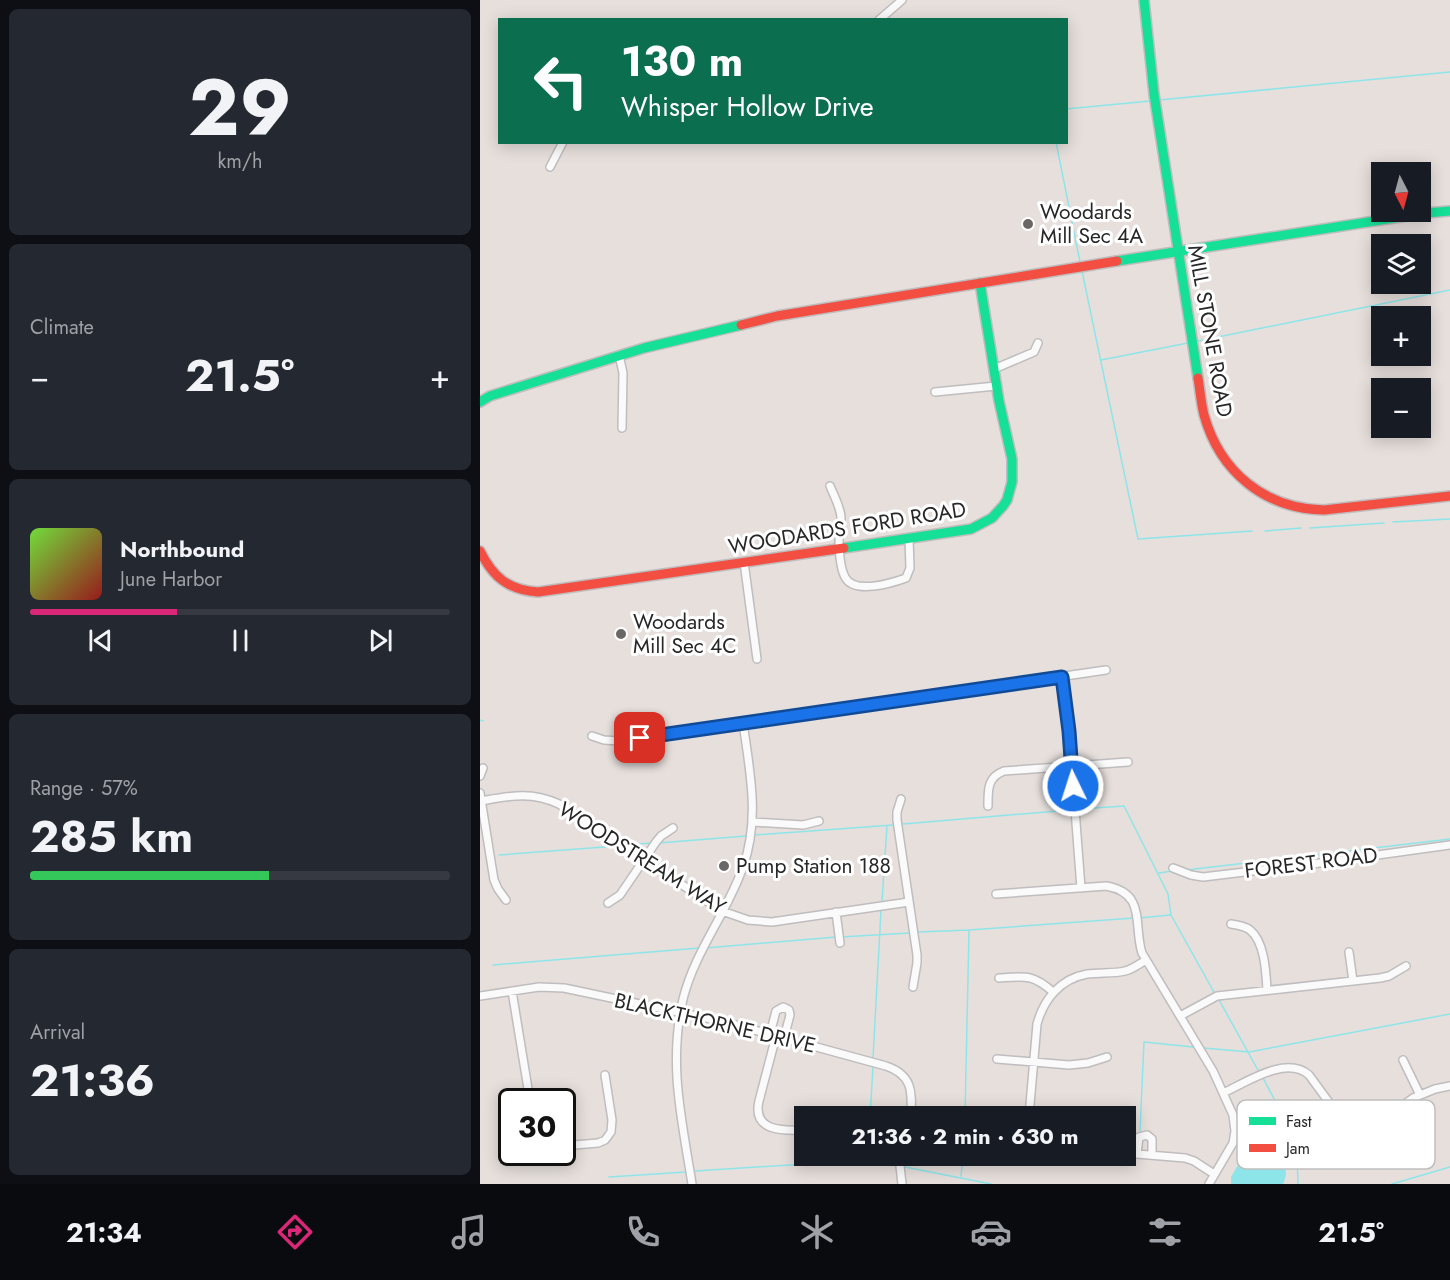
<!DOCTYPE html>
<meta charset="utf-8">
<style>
:root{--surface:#171b24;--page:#242831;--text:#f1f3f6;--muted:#9ea1a6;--line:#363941;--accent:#db2777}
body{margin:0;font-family:Jost,sans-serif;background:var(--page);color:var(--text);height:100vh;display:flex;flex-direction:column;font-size:22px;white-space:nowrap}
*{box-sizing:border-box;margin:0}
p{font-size:20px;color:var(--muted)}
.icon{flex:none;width:33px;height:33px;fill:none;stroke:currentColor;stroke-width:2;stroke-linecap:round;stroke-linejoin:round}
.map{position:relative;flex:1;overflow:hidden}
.sheet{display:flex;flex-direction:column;gap:9px;padding:9px;background:#0d0f14;width:480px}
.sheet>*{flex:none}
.banner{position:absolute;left:18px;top:18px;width:570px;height:126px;border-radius:0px;box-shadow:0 3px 15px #0003;background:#0b6e4f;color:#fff;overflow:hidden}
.needle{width:39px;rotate:174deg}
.buttons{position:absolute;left:891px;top:162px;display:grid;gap:12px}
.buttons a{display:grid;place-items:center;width:60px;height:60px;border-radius:0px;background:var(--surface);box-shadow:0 3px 15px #0003;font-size:30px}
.speed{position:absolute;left:18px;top:1088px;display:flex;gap:12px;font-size:30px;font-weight:700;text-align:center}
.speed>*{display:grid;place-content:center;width:78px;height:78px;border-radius:50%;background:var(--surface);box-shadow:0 3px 15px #0003;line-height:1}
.speed .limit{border:3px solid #111;border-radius:9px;background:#fff;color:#111}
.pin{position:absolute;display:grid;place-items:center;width:51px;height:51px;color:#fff;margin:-26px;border-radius:12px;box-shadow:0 3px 9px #0006}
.me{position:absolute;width:66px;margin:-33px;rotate:356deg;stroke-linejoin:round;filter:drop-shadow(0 0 4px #0008)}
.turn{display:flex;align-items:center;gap:21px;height:126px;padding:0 24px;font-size:27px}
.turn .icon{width:78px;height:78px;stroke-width:2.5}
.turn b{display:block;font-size:42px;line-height:51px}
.big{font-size:45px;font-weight:700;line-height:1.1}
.sheet .widget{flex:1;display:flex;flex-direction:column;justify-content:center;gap:9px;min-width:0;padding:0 21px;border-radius:9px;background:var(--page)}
.sheet .dial{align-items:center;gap:0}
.dial b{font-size:78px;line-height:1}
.song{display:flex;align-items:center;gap:18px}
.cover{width:72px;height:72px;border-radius:9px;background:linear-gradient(135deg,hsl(100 70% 55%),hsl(0 70% 35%))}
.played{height:6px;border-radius:3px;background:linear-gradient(90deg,var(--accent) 35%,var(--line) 35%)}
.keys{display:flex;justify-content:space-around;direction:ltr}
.heat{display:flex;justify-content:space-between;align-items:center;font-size:33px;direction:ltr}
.charge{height:9px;border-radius:4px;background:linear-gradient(90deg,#34c759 57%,var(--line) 0)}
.trip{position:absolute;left:314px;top:1106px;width:342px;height:60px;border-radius:0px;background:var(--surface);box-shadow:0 3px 15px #0003;font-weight:700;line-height:60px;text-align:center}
.menu{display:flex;height:96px;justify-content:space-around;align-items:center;background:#090b0e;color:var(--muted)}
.menu .icon{width:42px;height:42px}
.menu .current{color:var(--accent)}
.menu b{font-size:27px;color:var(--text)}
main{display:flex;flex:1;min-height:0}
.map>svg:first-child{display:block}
.water{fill:#8ee5e9}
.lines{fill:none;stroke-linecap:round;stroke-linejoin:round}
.stream{stroke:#8ee5e9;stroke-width:1.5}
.street-casing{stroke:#bfbdbe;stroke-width:10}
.fast-casing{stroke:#bfbdbe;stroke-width:12}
.jam-casing{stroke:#bfbdbe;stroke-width:12}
.street{stroke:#fbfafa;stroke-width:7}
.fast{stroke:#16e098;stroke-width:9}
.jam{stroke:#f24e42;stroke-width:9}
.route-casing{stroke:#114b97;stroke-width:15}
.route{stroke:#1a73e8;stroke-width:10}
.poi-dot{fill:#6a6766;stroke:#fff;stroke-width:2}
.labels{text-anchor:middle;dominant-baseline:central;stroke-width:6;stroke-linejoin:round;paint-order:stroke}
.poi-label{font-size:21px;fill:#272727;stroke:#fff;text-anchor:start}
.street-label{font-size:21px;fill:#272727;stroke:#fff}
.key{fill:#fff;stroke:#bebebe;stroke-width:1.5}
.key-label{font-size:16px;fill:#272727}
</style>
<main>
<section class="sheet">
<div class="widget dial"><b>29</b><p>km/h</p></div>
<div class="widget"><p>Climate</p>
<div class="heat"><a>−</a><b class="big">21.5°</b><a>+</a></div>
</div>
<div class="widget">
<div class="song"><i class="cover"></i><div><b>Northbound</b><p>June Harbor</p></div></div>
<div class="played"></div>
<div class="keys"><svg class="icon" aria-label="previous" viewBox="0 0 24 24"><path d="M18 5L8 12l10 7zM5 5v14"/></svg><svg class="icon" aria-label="pause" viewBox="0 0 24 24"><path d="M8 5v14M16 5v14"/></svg><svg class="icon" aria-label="next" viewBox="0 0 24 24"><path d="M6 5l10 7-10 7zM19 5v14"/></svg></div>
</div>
<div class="widget"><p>Range · 57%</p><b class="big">285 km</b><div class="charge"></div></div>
<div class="widget"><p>Arrival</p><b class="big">21:36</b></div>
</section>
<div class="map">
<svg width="970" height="1184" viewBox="0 0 970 1184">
<rect width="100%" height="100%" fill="#e6dfdc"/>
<path class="water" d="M 778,1126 C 784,1126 788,1127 791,1131 C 798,1139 806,1164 806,1174 C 806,1176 804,1182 803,1184 L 751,1184 L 751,1177 L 763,1156 L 773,1130 Z"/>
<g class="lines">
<path class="stream" d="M 679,100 L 970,72
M 586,109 L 670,101
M 576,142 L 600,262
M 602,271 L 658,539 L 772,531
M 718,341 L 970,290
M 621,360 L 708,343
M 913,522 L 970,519
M 830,528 L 904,523
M 785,531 L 821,528
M 0,720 L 3,721
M 600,809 L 644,806 L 688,894 L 691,915 L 735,994
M 423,824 L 590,810
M 274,835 L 413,825
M 178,843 L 266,836
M 148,845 L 170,843
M 19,855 L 137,846
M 706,870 L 970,839
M 679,873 L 692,871
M 402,901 L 407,826
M 659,918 L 690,915
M 438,932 L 489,930 L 654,918
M 361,937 L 429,933
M 226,948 L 356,937
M 13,965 L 219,948
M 738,998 L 779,1072
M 724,1048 L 769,1052 L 970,1014
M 393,1058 L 401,910
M 782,1076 L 813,1135 L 817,1151 L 818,1184
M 486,1111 L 519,1116
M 390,1116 L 393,1067
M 485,1116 L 489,931
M 660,1131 L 664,1042 L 713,1047
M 645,1136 L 654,1138
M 425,1167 L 511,1184
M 215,1171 L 388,1160 L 416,1165
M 481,1176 L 483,1155
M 129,1177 L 206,1172
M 912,1184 L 970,1167"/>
<g class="street-casing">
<path id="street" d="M 399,20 L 422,0
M 70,167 L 83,142
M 139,355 L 143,373 L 142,428
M 514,369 L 554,352 L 558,343
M 455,392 L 516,386
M 350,486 C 354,496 360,506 361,517 C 361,523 359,530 359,536 C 359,547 360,568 365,577 C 374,595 412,583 426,578 L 430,568 L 429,538
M 264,562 L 277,659
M 582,677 L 589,731 L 601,888
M 112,736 L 124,740 L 140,741 L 626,670
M 0,776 L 3,768
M 0,793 L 14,880 L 18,889 L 26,900
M 421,799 L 417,812 L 417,820 L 437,955 L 437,963 L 433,987
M 1,801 C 30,796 51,791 79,804 L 242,911 L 268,920 L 292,922 L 429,902
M 508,806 C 508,791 507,777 524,771 L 648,762
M 273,822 L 323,825 L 339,821
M 693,868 L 711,875 L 723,877 L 840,863 L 970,845
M 516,894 L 626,886 C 667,893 653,925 662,953 L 733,1071 L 753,1115 L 755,1131 L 753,1143 L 729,1184
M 128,903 L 140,895 L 176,842 L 181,836 L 193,828
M 356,912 L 360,943
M 751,924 C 758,925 765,926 770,930 C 785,942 786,973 787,990
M 869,952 L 873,981
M 519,978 C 545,976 553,974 573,992
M 32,991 L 50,1101
M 0,996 L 59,987 L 84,988 L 245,1022 L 406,1066 C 433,1075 432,1092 431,1116
M 700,1016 L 737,996 L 900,978 L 909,976 L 926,966
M 290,1034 L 296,1011 L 303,1007 L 309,1010 L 310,1015 L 304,1038
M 296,1036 L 279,1101 C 272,1131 302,1131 324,1130
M 517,1059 L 589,1065 L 608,1063 L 627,1057
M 923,1060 L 940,1095
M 743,1093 C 767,1082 806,1055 829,1075 L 876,1139
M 919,1108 L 936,1133
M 549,1116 L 557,1024 C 564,999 580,979 607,974 C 620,972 633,974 645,971 C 653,969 659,964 666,960
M 82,1146 L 118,1143 L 125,1140 L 131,1132 L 132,1120 L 125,1075
M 645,1153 L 705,1158 L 714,1161 L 734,1174
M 657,1154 L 659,1137 L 667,1135 L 672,1139 L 672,1155
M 853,1158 L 876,1139 L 933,1098 L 955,1089 L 970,1086
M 212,1184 C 202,1120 188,1065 203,999 C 215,951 247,913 263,867 C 280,819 270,772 263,723
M 422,1184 L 420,1166 L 422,1155"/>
</g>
<g class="fast-casing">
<path id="fast" d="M 664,0 L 674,94 L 718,378
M 637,261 L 946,213 L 970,211
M 0,402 L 10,396 L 164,348 L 261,325
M 364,548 L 491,529 L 512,518 L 523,506 L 527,500 L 532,482 L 532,459 L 519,401 L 500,283"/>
</g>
<g class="jam-casing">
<path id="jam" d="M 261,325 L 297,316 L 637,261
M 718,378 C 720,390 721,403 724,415 C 740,472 785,509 844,510 L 970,496
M 0,551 C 13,577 28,590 58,592 L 364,548"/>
</g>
<use href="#street" class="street"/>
<use href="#fast" class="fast"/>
<use href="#jam" class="jam"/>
</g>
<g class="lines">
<g class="route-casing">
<path id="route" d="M 160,738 L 582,677 L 589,731 L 593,786"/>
</g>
<use href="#route" class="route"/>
</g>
<g class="poi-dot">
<circle cx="548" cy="224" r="6"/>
<circle cx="141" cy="634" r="6"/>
<circle cx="244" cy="866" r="6"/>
</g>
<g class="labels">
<g class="poi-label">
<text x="560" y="212">Woodards<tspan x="560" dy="24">Mill Sec 4A</tspan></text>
<text x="153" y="622">Woodards<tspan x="153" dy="24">Mill Sec 4C</tspan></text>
<text x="256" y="866">Pump Station 188</text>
</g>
<g class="street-label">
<text transform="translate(730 331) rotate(80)">MILL STONE ROAD</text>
<text transform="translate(367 528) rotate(-9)">WOODARDS FORD ROAD</text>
<text transform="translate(162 858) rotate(32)">WOODSTREAM WAY</text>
<text transform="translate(831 863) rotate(-7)">FOREST ROAD</text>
<text transform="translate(235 1023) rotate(13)">BLACKTHORNE DRIVE</text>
</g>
</g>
<rect x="757" y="1100" width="198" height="69" rx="9" class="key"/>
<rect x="769" y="1117" width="27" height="8" fill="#16e098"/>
<rect x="769" y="1144" width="27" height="8" fill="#f24e42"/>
<g class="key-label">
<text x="806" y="1127">Fast</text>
<text x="806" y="1154">Jam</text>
</g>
</svg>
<div class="buttons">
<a><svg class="needle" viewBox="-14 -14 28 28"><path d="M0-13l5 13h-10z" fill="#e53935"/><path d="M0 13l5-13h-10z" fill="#9ea1a6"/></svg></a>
<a><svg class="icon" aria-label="layers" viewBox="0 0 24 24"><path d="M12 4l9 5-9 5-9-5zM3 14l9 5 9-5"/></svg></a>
<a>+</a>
<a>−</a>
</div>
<div class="speed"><div class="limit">30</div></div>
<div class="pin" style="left:160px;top:738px;background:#d93025"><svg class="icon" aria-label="arrive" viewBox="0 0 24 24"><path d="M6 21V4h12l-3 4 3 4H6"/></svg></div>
<svg class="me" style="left:593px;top:786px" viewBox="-20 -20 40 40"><circle r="17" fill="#1a73e8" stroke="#fff" stroke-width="3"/><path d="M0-11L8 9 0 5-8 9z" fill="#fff"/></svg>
<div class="trip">21:36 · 2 min · 630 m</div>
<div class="banner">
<div class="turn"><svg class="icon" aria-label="left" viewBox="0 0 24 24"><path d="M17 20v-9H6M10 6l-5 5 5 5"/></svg><div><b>130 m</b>Whisper Hollow Drive</div></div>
</div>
</div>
</main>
<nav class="menu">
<b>21:34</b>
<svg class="icon current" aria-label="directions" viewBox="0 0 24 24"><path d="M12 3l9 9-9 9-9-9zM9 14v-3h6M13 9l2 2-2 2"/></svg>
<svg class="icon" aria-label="music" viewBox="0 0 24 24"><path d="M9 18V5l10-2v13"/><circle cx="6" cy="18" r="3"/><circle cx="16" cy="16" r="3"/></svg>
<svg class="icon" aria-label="phone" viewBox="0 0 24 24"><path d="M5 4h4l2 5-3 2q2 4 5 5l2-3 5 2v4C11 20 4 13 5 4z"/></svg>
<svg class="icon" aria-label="climate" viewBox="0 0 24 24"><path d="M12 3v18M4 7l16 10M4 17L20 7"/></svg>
<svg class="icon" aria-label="car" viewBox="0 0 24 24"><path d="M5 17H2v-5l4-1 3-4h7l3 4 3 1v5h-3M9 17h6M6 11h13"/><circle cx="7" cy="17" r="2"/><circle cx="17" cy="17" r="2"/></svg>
<svg class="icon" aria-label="filters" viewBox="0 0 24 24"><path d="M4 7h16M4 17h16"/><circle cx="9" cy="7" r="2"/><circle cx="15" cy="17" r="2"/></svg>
<b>21.5°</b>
</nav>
